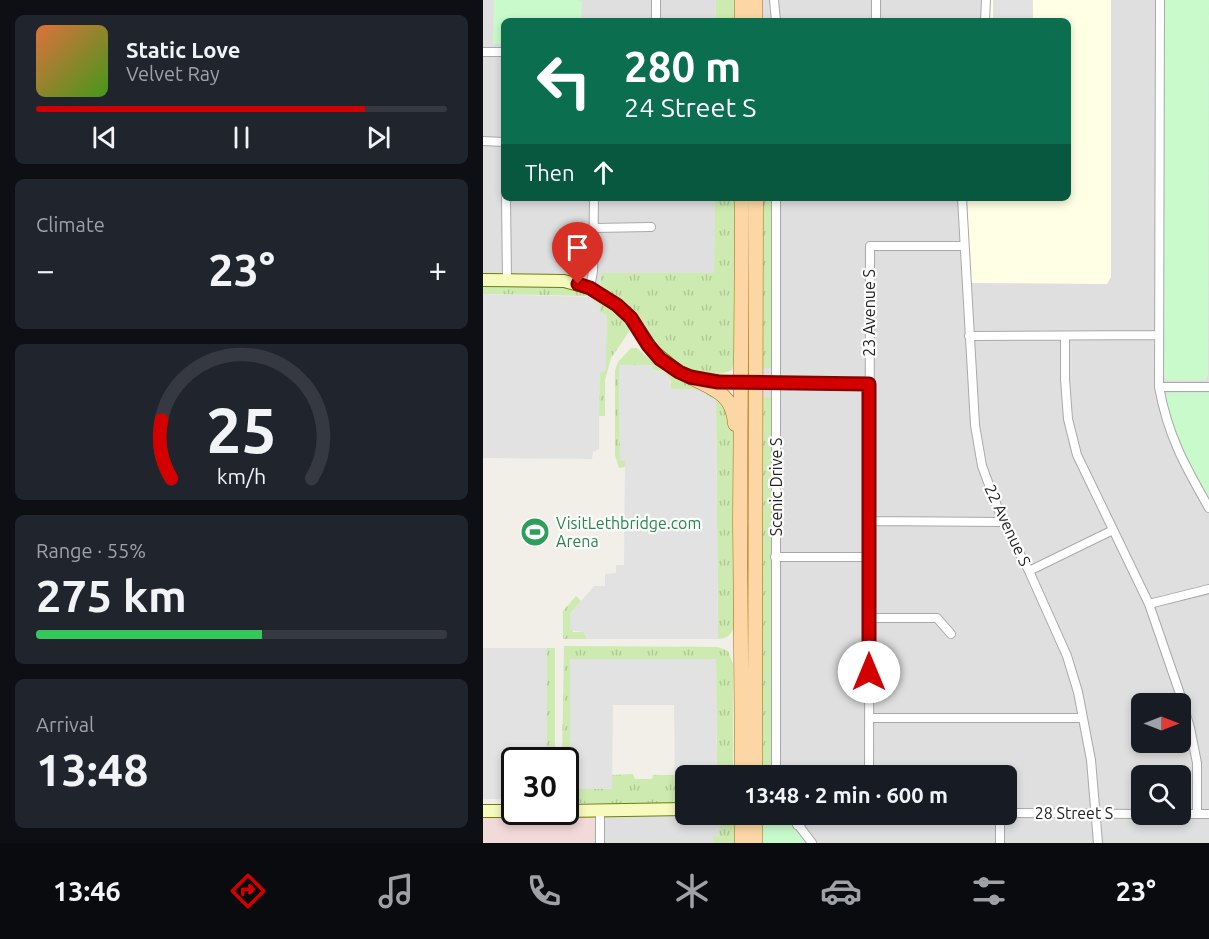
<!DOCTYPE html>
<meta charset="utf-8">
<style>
:root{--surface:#171b24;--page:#20242c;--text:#f1f3f6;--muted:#9ea1a6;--line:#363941;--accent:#d40000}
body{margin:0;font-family:Ubuntu,sans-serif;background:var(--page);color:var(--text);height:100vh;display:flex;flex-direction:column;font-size:22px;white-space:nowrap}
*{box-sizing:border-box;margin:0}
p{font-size:20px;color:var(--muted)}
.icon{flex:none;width:33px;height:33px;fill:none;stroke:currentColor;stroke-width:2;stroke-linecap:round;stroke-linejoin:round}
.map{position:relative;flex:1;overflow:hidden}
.side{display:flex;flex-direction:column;gap:15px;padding:15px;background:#0d0f14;width:483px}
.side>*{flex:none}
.guide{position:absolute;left:18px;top:18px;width:570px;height:183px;border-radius:9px;box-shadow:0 3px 9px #0003;background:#0b6e4f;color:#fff;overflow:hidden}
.needle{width:39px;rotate:90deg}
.fabs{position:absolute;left:648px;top:693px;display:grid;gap:12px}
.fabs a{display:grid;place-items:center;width:60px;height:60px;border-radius:9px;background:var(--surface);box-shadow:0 3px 9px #0003;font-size:30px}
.speed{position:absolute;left:18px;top:747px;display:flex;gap:12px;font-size:30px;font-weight:700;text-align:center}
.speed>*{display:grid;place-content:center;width:78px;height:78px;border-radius:50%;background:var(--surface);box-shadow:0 3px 9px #0003;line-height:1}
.speed .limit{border:3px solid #111;border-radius:9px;background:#fff;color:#111}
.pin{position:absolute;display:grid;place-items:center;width:51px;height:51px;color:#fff;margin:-62px -26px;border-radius:50% 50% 50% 0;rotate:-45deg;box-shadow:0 0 6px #0007}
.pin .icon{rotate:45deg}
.me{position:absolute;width:66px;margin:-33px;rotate:0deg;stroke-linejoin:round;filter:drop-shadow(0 0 4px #0008)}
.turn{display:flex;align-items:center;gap:21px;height:126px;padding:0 24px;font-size:27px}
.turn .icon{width:78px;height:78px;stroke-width:2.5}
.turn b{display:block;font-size:42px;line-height:51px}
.then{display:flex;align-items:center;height:57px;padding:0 24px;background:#0003;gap:12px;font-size:22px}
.big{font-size:45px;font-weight:700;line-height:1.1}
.side .tile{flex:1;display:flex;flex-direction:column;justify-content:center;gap:9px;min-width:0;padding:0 21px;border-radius:9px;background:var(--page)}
.side .dial{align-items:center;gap:0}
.dial svg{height:156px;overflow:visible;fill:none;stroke:var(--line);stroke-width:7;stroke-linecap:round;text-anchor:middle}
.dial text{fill:var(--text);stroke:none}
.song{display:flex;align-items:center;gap:18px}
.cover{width:72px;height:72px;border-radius:9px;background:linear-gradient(135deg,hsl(20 70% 55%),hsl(100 70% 35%))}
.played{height:6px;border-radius:3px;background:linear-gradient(90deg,var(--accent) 80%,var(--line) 80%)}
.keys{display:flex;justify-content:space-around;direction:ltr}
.heat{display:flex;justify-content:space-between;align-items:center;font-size:33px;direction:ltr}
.charge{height:9px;border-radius:4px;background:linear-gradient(90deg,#34c759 55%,var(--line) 0)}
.trip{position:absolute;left:192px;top:765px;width:342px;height:60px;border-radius:9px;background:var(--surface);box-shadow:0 3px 9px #0003;font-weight:700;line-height:60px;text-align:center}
.tabs{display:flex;height:96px;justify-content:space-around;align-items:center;background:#090b0e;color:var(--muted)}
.tabs .icon{width:42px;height:42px}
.tabs .on{color:var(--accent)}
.tabs b{font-size:27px;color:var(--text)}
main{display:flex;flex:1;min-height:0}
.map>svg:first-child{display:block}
.residential{fill:#e0dfdf;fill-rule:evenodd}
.commercial{fill:#f2dad9}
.education{fill:#ffffe5}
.grass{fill:url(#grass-tufts)}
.park{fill:#c8facc}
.parking{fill:#e2e2e2}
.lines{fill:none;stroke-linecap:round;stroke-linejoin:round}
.street-casing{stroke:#a9a9a9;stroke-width:10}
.secondary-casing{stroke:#707d05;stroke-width:14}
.primary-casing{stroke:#a06b00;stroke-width:15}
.street{stroke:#fff;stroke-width:8}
.secondary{stroke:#f7fabf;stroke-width:12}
.primary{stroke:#fcd6a4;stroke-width:14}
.route-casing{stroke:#8a0000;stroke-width:15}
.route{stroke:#d40000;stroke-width:10}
.labels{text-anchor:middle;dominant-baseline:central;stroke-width:4.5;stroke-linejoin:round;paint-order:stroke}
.street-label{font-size:16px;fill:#222;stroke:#fff}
.leisure-label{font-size:16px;fill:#27864d;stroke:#fff;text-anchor:start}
</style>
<main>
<section class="side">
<div class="tile">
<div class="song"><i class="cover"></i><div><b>Static Love</b><p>Velvet Ray</p></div></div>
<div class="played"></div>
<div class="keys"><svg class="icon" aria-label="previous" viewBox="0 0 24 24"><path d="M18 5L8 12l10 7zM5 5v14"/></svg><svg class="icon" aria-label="pause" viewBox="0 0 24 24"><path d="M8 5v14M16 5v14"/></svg><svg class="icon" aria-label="next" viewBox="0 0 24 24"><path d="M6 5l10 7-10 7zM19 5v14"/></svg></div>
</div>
<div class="tile"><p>Climate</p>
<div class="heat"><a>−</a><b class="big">23°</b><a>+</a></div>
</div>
<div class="tile dial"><svg viewBox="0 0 100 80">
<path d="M14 69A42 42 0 1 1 86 69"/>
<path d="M14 69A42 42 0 0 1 9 39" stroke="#d40000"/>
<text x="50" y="56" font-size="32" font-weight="700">25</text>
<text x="50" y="72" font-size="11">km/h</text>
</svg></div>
<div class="tile"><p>Range · 55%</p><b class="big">275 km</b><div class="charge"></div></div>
<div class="tile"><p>Arrival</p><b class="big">13:48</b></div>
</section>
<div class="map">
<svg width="726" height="843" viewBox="0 0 726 843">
<defs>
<pattern id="grass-tufts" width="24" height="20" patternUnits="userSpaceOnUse" patternTransform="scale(1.5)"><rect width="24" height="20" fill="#cdebb0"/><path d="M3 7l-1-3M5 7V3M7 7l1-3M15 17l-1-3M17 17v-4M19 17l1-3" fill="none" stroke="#b0c997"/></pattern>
</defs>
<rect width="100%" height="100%" fill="#f2efe9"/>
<path class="residential" d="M 0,0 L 233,0 L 232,21 L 21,21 L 21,198 L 232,198 L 232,273 L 118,273 L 117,286 L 112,294 L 0,285 Z
M 272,0 L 726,0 L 726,843 L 272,843 L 272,815 L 524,814 L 524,776 L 272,775 L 272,198 L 585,198 L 585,21 L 272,21 ZM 658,704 L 698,704 L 698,742 L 658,742 ZM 658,776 L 698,776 L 698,814 L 658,814 Z
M 0,811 L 259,815 L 259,843 L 0,843 Z"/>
<path class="commercial" d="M 0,811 L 117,811 L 117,843 L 0,843 Z"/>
<path class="education" d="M 507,0 L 628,0 L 628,277 L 624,284 L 487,283 L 484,198 L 585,198 L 585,21 L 507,21 Z"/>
<path class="grass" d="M 233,0 L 255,0 L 254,21 L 232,21 Z
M 232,198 L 252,198 L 251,360 L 249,370 C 227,381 197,371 180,354 C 167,342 159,323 147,309 C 139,300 127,293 117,286 L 118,273 L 231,273 Z
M 276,198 L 288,198 L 288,368 L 276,368 Z
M 0,285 L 73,285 L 112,294 L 144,320 L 147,327 L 146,332 L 128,358 L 122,380 L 122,416 L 116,416 L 117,312 L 106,296 L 0,294 Z
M 148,348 L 154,348 L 181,372 L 207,384 L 230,391 L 250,422 L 251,628 C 247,635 244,639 235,639 L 233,401 L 224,396 L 223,390 L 187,389 L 188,381 L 181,372 L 136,365 L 137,457 L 138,461 L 142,461 L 142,467 L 136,468 L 132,455 L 132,370 L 135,362 Z
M 276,397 L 288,397 L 288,776 L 276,775 Z
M 93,596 L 98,601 L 87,614 L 90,632 L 101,632 L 104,639 L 80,639 L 80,611 Z
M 81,646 L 235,647 L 245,651 L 250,664 L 250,775 L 234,775 L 233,659 L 87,659 L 129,788 L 129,775 L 150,774 L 152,779 L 169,779 L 170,775 L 192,775 L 192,788 L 202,788 L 202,804 L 83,803 L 82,760 L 79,760 Z
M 64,648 L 72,648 L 72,760 L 64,760 Z
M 226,815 L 259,815 L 259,843 L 230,843 L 230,836 L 236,836 L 237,821 L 226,820 Z"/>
<path class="park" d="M 11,0 L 95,0 L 99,2 L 98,21 L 21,21 L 21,44 L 10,44 Z
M 680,0 L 726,0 L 725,375 L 723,380 L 684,380 L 679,375 Z
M 687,393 L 726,393 L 726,497 C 713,475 679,420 683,395 Z
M 276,815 L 303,815 L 312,830 L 324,843 L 276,843 Z"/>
<path class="parking" d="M 510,0 L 550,0 L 550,21 L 510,21 Z
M 0,294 L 110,297 L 111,301 L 117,305 L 117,312 L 124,315 L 123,370 L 116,374 L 116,449 L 110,452 L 109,459 L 0,458 Z
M 136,365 L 169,365 L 170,371 L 181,372 L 186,377 L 188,389 L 224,390 L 224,396 L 232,398 L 233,401 L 235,639 L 104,639 L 101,632 L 87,630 L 87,614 L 111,586 L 122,586 L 122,574 L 133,573 L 133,565 L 141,565 L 142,461 L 138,461 L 137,457 Z
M 0,648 L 64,648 L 64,760 L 32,760 L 31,799 L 0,799 Z
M 87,659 L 233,659 L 234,775 L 202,776 L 202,788 L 192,788 L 191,705 L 130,705 L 129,789 L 87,789 Z"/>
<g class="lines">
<g class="street-casing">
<path id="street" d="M 291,0 L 293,21
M 677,0 L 676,387 C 685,436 702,466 726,508
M 173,21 L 173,0
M 393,21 L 393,0
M 502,21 L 503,0
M 0,52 L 21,52
M 0,141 L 21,142
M 23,198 L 24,280
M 293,198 L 293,776
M 479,198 L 492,425 L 499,466 L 520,522 L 546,571 L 584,656 L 595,692 L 608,760 L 615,843
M 111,228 L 168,227
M 107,288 L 110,271 L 111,198
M 486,336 L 675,335
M 582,336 L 582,379 L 585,419 L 594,455 L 666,604 L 696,691 L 707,728 L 714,763 L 714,814
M 272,383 L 386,385
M 676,387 L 726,387
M 386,521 L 520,522
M 292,557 L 386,557
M 546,571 L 630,530
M 666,604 L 726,589
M 386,618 L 454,618 L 468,634
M 386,718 L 600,718
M 386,776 L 387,246 L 480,246
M 524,813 L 658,814
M 307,814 L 329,843
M 698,814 L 726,814
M 314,825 L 333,814
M 117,843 L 117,811
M 517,843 L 517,814"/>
</g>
<g class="secondary-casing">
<path id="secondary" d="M 0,280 L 81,281 L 107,288 L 134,305 L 148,318 L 170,351 L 196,372 L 222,381 L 272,383
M 0,811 L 32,811
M 82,811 L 202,809"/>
</g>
<g class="primary-casing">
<path id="primary" d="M 259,0 L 259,21
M 272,0 L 272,21
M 259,198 L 257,522 L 259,776
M 207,377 C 231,389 250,394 252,424
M 272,776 L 273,198
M 272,814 L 272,843
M 259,843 L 259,814"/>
</g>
<use href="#street" class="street"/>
<use href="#secondary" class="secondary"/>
<use href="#primary" class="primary"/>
</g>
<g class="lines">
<g class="route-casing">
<path id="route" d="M 95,284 L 107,288 L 134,305 L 148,318 L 165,345 L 177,359 L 196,372 L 207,377 L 235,382 L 386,384 L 386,672"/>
</g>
<use href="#route" class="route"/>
</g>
<defs>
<g id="stadium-disc" transform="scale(1.5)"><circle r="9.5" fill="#2e9e5b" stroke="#fff"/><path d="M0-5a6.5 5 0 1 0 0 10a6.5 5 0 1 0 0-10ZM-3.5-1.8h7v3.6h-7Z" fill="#fff"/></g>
</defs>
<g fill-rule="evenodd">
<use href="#stadium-disc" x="52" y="532"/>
</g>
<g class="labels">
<g class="street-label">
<text transform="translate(386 313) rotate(-90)">23 Avenue S</text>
<text transform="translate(293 487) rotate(-90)">Scenic Drive S</text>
<text transform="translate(525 525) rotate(65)">22 Avenue S</text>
<text x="591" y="813">28 Street S</text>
</g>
<g class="leisure-label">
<text x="73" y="523">VisitLethbridge.com<tspan x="73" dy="18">Arena</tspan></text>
</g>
</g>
</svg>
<div class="fabs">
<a><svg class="needle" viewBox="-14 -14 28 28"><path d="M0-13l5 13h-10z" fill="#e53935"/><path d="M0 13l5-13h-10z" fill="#9ea1a6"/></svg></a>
<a><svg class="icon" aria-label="search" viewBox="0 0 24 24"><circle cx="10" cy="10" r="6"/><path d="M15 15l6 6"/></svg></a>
</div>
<div class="speed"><div class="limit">30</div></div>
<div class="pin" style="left:95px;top:284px;background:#d93025"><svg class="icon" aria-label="arrive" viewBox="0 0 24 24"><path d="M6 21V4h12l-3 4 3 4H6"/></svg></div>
<svg class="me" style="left:386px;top:672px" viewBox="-20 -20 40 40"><circle r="19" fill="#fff"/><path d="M0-13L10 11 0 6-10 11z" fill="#d40000"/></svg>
<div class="trip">13:48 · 2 min · 600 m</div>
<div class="guide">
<div class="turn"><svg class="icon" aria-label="left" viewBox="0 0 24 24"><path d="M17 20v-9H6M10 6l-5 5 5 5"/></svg><div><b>280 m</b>24 Street S</div></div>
<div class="then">Then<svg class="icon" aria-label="ahead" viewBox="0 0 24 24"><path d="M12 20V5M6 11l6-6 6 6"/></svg></div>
</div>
</div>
</main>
<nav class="tabs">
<b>13:46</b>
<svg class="icon on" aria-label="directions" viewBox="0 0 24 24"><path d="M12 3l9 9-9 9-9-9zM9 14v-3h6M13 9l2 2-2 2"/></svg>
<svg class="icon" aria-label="music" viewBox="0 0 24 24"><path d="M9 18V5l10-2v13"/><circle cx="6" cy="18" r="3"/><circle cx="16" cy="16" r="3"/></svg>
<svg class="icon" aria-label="phone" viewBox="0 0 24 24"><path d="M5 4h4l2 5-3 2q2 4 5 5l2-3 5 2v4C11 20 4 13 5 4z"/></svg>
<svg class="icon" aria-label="climate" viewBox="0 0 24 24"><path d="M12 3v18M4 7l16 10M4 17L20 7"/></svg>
<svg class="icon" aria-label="car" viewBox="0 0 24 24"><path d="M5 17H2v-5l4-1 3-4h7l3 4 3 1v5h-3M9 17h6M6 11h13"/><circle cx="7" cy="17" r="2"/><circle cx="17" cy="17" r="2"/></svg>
<svg class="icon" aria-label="filters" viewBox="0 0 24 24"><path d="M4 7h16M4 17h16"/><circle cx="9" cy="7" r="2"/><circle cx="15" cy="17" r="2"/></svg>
<b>23°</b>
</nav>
